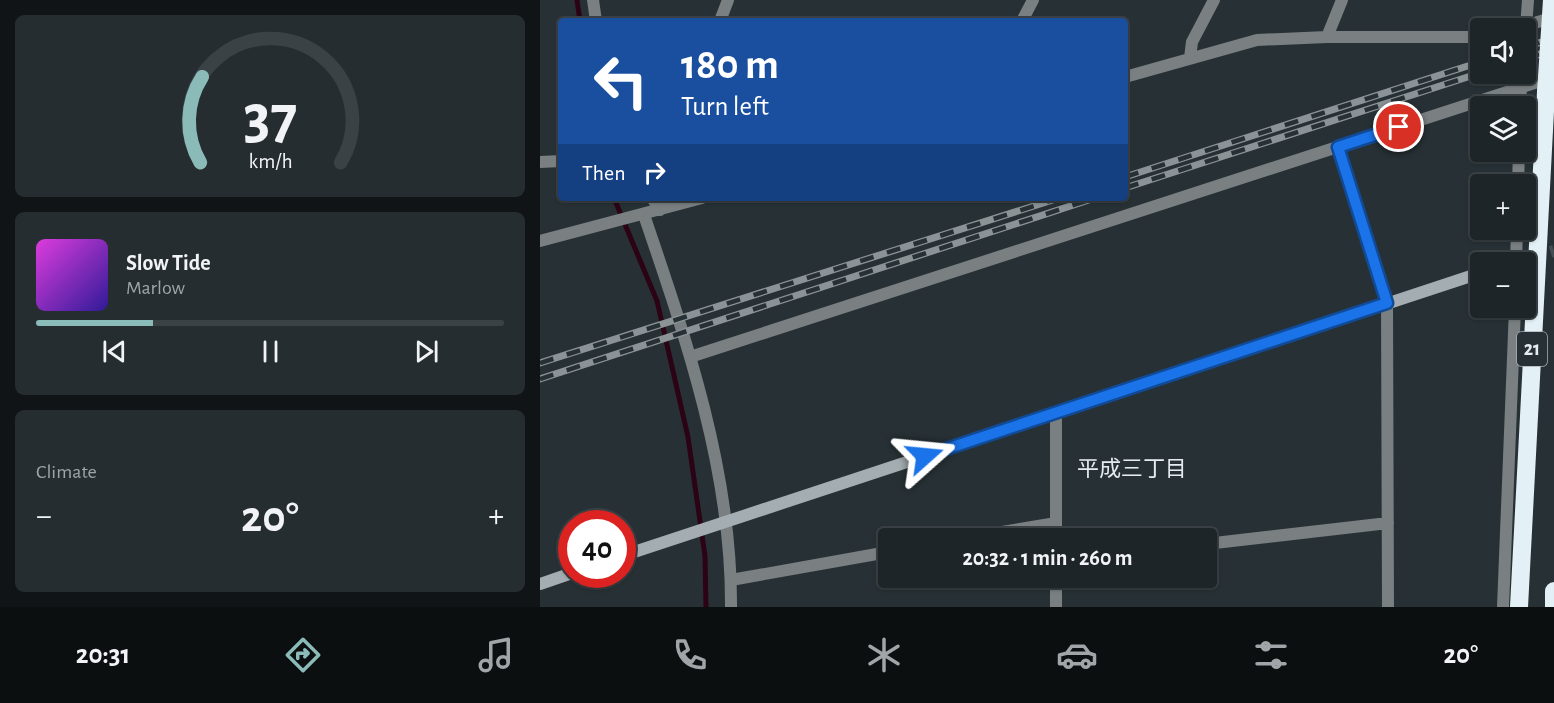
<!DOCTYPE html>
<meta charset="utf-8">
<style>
:root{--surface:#1d2528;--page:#252d30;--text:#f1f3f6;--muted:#a0a5a8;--line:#3b4245;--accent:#8bbbb9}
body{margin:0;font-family:"Alegreya Sans","Noto Sans JP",sans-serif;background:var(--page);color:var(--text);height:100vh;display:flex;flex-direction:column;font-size:22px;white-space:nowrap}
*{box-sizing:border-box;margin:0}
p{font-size:20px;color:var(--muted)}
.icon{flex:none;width:33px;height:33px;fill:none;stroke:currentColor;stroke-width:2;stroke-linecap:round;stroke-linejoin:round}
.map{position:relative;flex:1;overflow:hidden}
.drawer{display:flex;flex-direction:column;gap:15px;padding:15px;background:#101416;width:540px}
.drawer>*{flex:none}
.guide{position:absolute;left:18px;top:18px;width:570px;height:183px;border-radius:6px;box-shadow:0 2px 4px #0004,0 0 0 2px var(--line);background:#1a4fa0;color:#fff;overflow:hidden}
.controls{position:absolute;left:930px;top:18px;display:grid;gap:12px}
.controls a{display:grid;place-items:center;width:66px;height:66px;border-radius:6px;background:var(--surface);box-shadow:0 2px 4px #0004,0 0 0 2px var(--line);font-size:30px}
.speed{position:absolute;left:18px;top:510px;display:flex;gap:12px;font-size:30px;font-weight:700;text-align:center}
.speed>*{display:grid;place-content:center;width:78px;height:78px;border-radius:50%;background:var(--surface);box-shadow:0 2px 4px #0004,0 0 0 2px var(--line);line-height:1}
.speed .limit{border:9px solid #d22;background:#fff;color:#111}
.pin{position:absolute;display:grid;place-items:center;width:51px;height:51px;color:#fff;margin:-26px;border:3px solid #fff;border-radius:50%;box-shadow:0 2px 6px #0007}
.me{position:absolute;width:66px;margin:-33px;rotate:72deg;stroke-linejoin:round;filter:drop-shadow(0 0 4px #0008)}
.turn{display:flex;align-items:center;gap:21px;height:126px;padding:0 24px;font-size:27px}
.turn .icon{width:78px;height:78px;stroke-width:2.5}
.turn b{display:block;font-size:42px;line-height:51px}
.then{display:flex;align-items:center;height:57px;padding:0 24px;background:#0003;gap:12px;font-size:22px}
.big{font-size:45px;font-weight:700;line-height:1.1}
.drawer .card{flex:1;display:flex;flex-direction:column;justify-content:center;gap:9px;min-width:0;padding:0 21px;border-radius:9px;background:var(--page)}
.drawer .dial{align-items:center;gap:0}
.dial svg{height:156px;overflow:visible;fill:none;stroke:var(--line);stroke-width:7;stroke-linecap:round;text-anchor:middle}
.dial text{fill:var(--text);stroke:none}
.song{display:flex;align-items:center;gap:18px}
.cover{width:72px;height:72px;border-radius:9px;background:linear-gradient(135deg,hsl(300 70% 55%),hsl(250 70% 35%))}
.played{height:6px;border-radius:3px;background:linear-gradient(90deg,var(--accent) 25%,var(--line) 25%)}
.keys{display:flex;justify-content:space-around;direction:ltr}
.heat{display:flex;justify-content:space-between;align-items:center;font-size:33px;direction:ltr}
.trip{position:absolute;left:338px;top:528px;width:339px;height:60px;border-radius:6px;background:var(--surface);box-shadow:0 2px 4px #0004,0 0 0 2px var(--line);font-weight:700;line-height:60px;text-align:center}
.menu{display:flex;height:96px;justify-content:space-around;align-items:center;background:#0c0f10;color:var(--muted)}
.menu .icon{width:42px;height:42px}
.menu .selected{color:var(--accent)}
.menu b{font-size:27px;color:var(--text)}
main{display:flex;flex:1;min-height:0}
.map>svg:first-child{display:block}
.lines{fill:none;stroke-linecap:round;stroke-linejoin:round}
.stream{stroke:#2b0315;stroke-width:5}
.secondary-tunnel{stroke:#444d51;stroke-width:12;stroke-dasharray:12 6;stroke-linecap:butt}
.street{stroke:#7a7f82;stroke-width:12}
.secondary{stroke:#a4adb1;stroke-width:12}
.highway{stroke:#e3f0f6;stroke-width:18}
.rail-casing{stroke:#8b9397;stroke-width:7}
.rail{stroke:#273135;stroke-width:4.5;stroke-dasharray:14;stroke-linecap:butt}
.highway-bridge{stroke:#e3f0f6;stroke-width:18}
.route-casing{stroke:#114b97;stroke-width:15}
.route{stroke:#1a73e8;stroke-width:10}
.labels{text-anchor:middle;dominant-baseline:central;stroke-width:6;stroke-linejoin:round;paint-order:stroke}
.shield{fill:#273135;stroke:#acb4b7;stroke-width:1.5}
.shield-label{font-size:20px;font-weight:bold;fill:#e5ecef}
.neighbourhood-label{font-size:22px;fill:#e5ecef;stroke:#273135}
</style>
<main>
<section class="drawer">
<div class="card dial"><svg viewBox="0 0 100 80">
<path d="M14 69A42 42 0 1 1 86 69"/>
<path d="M14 69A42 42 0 0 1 15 25" stroke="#8bbbb9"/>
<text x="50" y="56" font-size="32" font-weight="700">37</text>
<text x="50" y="72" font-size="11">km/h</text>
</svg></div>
<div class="card">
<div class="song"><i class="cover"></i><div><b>Slow Tide</b><p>Marlow</p></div></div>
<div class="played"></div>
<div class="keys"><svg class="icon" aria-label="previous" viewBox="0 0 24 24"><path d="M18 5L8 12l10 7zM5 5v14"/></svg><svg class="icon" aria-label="pause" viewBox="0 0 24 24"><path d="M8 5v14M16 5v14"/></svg><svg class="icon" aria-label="next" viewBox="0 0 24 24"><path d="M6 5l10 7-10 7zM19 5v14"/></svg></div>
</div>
<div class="card"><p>Climate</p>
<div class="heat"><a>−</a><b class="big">20°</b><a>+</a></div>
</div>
</section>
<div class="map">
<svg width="1014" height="607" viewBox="0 0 1014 607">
<rect width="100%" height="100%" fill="#273135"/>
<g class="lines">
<path class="stream" d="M 37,0 L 40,21
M 74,198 L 117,301 L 148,437 L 165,556 L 166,607"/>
<path class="secondary-tunnel" d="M 976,262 L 1014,251"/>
<path class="street" d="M 53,0 L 56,21
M 180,21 L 188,0
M 482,21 L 493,0
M 986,27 L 988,0
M 978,28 L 1014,17
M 787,37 L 802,0
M 650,58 L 652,42 L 674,0
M 585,77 L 717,40 L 787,37 L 940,37
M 980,106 L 981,87
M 798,147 L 847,303 L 848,607
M 0,162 L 21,161
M 978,184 L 979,152
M 112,198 L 120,210
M 104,215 C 147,341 192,473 191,607
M 0,241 L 162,198
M 976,262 L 977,230
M 150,357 L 1013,77
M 426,538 L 516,523
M 516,538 L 516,412
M 666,544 L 848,523
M 516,578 L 516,607
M 191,580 L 348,552
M 963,607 L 975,308"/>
<path class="secondary" d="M 974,262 L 976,262
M 82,556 L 940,273
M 0,584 L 32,573"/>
<path class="highway" d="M 979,607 L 1006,92
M 1014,607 L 1014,591"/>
<g class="rail-casing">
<path id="rail" d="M 986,47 L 1014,38
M 986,59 L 1014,49
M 585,177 L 940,62
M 585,188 L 940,73
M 0,363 L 519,198
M 0,379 L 555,198"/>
</g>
<use href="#rail" class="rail"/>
<path class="highway-bridge" d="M 1006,92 L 1012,0"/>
</g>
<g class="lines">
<g class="route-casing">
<path id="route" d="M 385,456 L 847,303 L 798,147 L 859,127"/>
</g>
<use href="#route" class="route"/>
</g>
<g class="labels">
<rect class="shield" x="977" y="332" width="30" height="34" rx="4.5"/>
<g class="shield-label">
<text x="992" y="349">21</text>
</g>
<g class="neighbourhood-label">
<text x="592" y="469">平成三丁目</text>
</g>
</g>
</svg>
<div class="controls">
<a><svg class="icon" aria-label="sound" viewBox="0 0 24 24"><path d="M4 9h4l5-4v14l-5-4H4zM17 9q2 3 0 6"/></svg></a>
<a><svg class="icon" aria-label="layers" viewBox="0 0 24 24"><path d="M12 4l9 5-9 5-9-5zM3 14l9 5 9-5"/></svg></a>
<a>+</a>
<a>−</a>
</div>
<div class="speed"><div class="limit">40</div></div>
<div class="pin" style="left:859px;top:127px;background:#d93025"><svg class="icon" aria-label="arrive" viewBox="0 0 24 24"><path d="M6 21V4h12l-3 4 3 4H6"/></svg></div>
<svg class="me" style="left:385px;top:456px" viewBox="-20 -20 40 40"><path d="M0-17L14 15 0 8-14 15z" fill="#1a73e8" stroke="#fff" stroke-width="4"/></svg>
<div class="trip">20:32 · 1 min · 260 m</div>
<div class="guide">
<div class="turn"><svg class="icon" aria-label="left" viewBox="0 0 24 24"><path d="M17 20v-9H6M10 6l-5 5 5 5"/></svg><div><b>180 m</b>Turn left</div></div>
<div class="then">Then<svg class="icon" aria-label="right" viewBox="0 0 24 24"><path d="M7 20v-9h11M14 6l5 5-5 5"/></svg></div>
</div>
</div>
</main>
<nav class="menu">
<b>20:31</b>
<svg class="icon selected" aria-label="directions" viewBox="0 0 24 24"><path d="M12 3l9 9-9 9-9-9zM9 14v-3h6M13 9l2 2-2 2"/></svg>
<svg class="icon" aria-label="music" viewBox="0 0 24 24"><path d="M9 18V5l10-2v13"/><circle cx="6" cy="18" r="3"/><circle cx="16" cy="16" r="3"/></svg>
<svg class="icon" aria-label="phone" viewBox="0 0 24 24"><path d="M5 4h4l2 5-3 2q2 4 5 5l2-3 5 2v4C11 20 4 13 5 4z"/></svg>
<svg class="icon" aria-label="climate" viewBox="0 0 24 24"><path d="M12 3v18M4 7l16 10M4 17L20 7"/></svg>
<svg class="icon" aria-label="car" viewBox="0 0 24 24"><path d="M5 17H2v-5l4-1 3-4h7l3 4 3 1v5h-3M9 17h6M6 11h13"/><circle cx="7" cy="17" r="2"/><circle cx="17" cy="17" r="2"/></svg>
<svg class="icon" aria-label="filters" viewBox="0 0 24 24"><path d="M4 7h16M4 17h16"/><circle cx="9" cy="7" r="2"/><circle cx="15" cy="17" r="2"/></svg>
<b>20°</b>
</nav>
